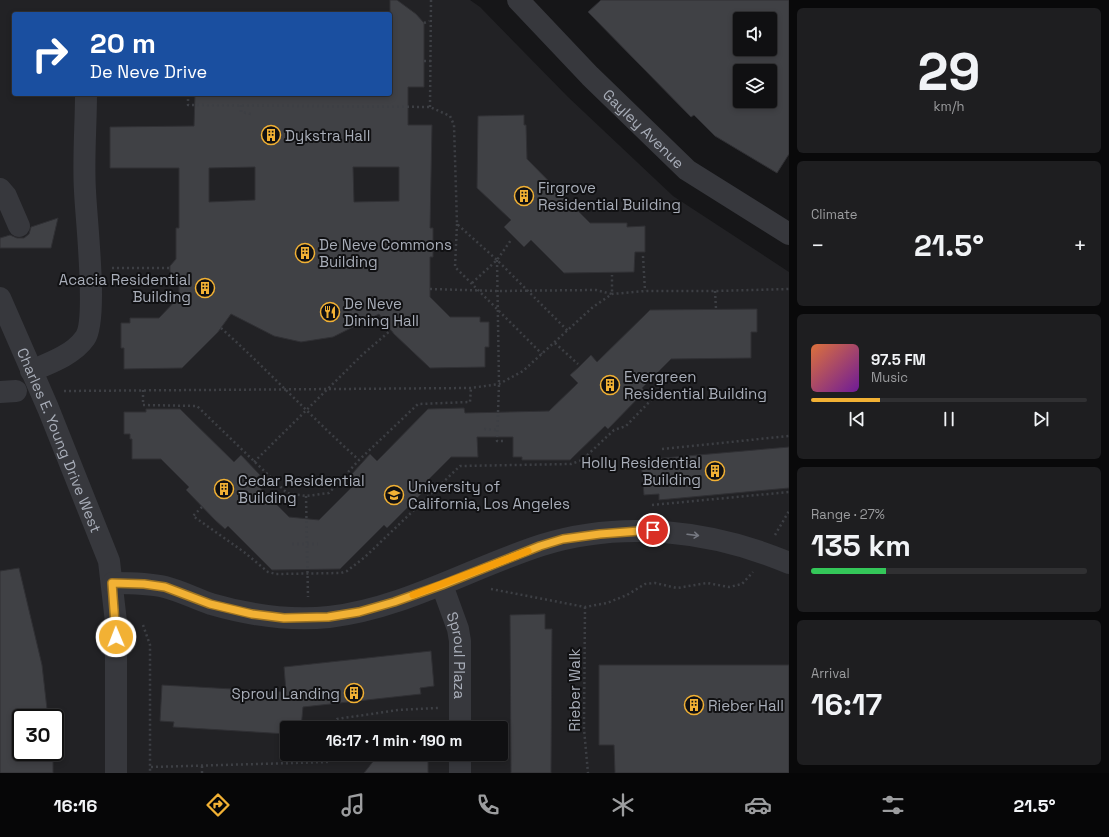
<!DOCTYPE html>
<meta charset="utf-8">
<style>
:root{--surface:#101012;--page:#1e1e20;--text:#f1f3f6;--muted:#9c9d9f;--line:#303032;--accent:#f2b134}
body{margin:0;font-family:"Space Grotesk",sans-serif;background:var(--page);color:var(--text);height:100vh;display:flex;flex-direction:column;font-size:15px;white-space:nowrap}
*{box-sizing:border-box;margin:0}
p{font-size:13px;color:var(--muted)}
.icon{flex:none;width:22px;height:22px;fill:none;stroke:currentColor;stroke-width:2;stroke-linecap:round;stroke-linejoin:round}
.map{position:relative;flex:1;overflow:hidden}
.details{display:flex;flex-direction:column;gap:8px;padding:8px;background:#09090a;width:320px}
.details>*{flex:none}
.guide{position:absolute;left:12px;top:12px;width:380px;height:84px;border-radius:4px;box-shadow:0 2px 6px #0003,0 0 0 1px var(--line);background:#1a4fa0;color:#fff;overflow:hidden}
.controls{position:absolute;left:733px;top:12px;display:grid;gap:8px}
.controls a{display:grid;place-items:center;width:44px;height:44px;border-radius:4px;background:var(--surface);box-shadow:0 2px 6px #0003,0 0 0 1px var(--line);font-size:20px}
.speed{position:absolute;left:12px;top:709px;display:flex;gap:8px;font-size:20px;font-weight:700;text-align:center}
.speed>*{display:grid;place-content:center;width:52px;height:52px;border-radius:50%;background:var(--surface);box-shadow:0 2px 6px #0003,0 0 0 1px var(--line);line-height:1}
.speed .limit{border:2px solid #111;border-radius:6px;background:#fff;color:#111}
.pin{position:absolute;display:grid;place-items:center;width:34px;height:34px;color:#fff;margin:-17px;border:2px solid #fff;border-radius:50%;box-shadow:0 1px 4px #0007}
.me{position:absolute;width:44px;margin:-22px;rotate:359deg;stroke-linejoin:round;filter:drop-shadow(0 0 3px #0008)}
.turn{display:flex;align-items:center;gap:14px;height:84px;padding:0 12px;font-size:18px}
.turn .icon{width:52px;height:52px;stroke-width:2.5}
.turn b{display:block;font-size:28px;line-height:34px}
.big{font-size:30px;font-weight:700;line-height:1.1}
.details .widget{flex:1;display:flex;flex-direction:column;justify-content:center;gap:6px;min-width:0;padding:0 14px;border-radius:6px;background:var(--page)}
.details .dial{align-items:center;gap:0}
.dial b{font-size:52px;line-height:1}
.song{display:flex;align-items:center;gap:12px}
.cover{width:48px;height:48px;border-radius:6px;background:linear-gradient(135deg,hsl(20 70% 55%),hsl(280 70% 35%))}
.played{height:4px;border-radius:2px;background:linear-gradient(90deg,var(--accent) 25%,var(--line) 25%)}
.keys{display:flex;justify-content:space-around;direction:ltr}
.heat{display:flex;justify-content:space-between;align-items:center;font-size:22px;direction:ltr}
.charge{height:6px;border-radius:3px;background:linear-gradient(90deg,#34c759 27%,var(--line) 0)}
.trip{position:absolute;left:280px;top:721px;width:228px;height:40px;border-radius:4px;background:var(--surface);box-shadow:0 2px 6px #0003,0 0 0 1px var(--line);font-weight:700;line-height:40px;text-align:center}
.tabs{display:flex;height:64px;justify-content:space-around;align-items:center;background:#060607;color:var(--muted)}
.tabs .icon{width:28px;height:28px}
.tabs .selected{color:var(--accent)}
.tabs b{font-size:18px;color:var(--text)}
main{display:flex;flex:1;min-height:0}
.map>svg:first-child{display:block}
.built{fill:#222225;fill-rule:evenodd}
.building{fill:#404145;stroke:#303034;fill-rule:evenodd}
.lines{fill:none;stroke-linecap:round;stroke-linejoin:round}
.path{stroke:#3d3f44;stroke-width:2.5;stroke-dasharray:2 3;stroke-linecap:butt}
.minor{stroke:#37383d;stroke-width:22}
.path-bridge{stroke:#3d3f44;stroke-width:2.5;stroke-dasharray:2 3;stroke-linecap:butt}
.oneway{stroke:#757881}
.route-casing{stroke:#9d7322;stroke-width:10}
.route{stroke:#f2b134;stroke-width:7}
.slow{stroke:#f59e0b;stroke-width:7}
.labels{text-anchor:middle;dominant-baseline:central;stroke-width:4;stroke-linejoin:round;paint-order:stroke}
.street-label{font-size:15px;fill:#a8adb8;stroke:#111113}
.poi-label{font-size:15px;fill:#a8adb8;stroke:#111113;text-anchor:start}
</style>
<main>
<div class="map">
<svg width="789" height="773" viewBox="0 0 789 773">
<rect width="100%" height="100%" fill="#161618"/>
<path class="built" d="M 0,0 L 470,0 L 480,7 L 568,97 L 673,196 L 789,272 L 789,773 L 0,773 ZM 14,14 L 390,14 L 390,94 L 14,94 ZM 21,718 L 55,718 L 55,752 L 21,752 ZM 287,728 L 501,728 L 501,754 L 287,754 Z"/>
<path class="building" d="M 390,0 L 397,0 L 416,14 L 424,23 L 424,87 L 408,87 L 408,125 L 432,125 L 430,228 L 433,228 L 433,257 L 430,257 L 430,297 L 450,317 L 480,317 L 480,322 L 489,322 L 489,347 L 485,347 L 485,367 L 430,368 L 394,334 L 379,314 L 333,337 L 301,342 L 274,336 L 231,314 L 218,332 L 182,368 L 124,369 L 124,348 L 121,348 L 121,323 L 130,323 L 130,318 L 159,318 L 179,297 L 179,281 L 171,274 L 170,271 L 170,266 L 176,259 L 176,228 L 179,228 L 179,168 L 110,168 L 110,127 L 194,126 L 195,94 L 390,94 ZM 255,167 L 255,200 L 209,202 L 209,168 ZM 353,167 L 399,167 L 399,201 L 354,202 Z
M 601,0 L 789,0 L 789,154 L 777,173 L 715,136 L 694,115 L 691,117 L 588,12 ZM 740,19 L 770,19 L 770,49 L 740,49 ZM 740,71 L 770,71 L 770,101 L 740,101 Z
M 524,115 L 524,125 L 526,125 L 527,159 L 590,223 L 627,223 L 627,227 L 645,226 L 645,252 L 635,252 L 634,272 L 564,273 L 531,240 L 524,247 L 504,227 L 511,220 L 477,188 L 478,116 Z
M 58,218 L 51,248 L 0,248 L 0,238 L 10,235 L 17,238 L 24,238 L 29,234 L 31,227 Z
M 757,309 L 757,332 L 751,332 L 751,358 L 671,359 L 642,388 L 645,391 L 608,429 L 605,426 L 570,460 L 522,460 L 522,457 L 513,457 L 513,437 L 477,437 L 478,457 L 451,457 L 422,486 L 425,490 L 387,528 L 384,525 L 340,569 L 272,570 L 228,526 L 225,529 L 215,520 L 186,490 L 189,487 L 161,459 L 132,459 L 132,439 L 130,439 L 130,434 L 124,434 L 124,412 L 146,412 L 146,409 L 180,409 L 234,462 L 241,455 L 260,475 L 253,481 L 289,517 L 319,520 L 358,481 L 351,475 L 370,454 L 377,461 L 428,409 L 464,408 L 465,413 L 549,411 L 578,383 L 570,375 L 579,367 L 591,355 L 597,362 L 650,310 Z
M 789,447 L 789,488 L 659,500 L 659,494 L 644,495 L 641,460 Z
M 19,568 L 42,665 L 48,718 L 21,718 L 21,752 L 53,752 L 53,773 L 0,773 L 0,571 Z
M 545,614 L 545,629 L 552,629 L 551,773 L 511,773 L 510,615 Z
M 431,651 L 434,686 L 420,688 L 421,694 L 303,707 L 301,728 L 287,728 L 287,734 L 173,727 L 174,722 L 160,721 L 162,685 L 286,692 L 284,667 Z
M 599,665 L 789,665 L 789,773 L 615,773 L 614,745 L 599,745 Z
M 379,754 L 428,754 L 428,773 L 364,773 Z"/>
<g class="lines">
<path class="path" d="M 424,23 L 429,21
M 424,61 L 431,61
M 188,94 L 188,105 L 430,107 L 450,116 L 454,125 L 457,224 L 497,260 L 568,331
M 241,105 L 241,112 L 251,114
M 430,107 L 431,0
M 457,224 L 455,267 L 542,354
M 643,256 L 645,291
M 497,260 L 499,384 L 497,441 L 506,441
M 112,268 L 169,268
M 472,283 L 497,260 L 511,240
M 430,289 L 498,291 L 596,290 L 612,294 L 612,275
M 715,291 L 716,309
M 221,328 C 269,371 312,418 359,460
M 555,343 L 578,364
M 143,390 L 143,405 L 197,406 L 287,493 L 306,496 L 329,493 L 359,460 L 418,404 L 470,402 L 471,388
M 64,391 L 471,388 L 499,384 L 523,371 L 593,307 L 612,294 L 645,291 L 715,291 L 789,289
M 484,429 L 496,430
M 662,449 L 789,436
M 254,462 L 362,355 L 391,330
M 306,496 L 308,597
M 652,505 L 789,492
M 202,507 L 193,516 L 244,552 L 268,572 L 276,574 L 341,573 L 347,571 L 365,557 L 460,466 L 571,464 L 582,460 L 614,430 L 626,426 L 654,397
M 775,535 L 789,511
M 491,589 L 585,607 L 607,603 L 627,595 L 645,584 L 655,583 L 677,588 L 707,583 L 729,587 L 742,584 L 753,572
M 585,607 L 584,729 L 588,773
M 143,625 L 150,645 L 150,773
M 333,728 L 333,724 L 337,719 L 398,710 L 438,708
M 151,767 L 329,762 L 332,758 L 332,754
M 202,773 L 202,766"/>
<g class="minor">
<path id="s1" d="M 518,0 L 590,76 L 687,170 L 789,234"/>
<path d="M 0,189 L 6,196 L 19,226"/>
<path id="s2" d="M 0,298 L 48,408 L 109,561 L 116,622 L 116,773"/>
<path d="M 31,371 C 50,363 73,355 85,338 C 98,320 86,218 85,191 C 83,159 86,126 86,94"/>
<path d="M 0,392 L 16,391"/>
<path d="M 113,583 C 130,583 148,583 165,587 C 181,591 196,599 211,604 C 249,615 290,621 329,617 C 405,608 470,568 542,545 C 622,520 712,530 789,563"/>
<path id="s3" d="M 442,585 L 458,629 L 460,641 L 460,728"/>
<path d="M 460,773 L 460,754"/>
</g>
<path class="path-bridge" d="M 292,544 L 318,544"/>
</g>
<defs><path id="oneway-shaft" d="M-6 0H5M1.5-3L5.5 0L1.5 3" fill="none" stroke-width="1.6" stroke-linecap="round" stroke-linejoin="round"/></defs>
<use class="oneway" href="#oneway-shaft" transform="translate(693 535) rotate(7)"/>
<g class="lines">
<g class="route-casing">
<path id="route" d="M 116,637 L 112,583 L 144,584 L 165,587 L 210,604 L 252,614 L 284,618 L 328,617 L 359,612 L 394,602 L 442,585 L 540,546 L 563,539 L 600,534 L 653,530"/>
</g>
<use href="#route" class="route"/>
<path class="slow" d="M 413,595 L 528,551"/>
</g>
<defs>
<g id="building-ring" transform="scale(1)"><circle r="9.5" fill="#111113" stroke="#f2b134" stroke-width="1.5"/><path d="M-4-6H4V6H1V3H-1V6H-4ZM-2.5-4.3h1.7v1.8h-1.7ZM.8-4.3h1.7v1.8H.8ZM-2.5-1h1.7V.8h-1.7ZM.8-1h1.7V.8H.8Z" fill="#f2b134"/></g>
<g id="restaurant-ring" transform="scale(1)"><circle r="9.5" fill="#111113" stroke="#f2b134" stroke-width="1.5"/><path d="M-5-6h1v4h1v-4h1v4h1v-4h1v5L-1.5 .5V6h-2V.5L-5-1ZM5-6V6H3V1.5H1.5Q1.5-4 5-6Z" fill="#f2b134"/></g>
<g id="university-ring" transform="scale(1)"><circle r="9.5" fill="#111113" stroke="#f2b134" stroke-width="1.5"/><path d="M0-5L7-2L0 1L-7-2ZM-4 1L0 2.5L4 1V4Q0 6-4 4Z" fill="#f2b134"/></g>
</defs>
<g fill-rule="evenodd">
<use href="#building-ring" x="271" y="135"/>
<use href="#building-ring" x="524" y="196"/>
<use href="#building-ring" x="305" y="253"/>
<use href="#building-ring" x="205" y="288"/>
<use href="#restaurant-ring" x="330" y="312"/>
<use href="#building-ring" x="610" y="385"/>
<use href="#building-ring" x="715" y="471"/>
<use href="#building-ring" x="224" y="489"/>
<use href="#university-ring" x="394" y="495"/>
<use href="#building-ring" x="354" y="693"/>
<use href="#building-ring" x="694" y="705"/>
</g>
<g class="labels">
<g class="street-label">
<text stroke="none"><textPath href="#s1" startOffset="180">Gayley Avenue</textPath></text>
<text stroke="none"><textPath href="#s2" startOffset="154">Charles E. Young Drive West</textPath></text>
<text stroke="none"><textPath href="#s3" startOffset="73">Sproul Plaza</textPath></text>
<text transform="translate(574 690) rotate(-90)">Rieber Walk</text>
</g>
<g class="poi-label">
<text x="285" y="135">Dykstra Hall</text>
<text x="538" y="187">Firgrove<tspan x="538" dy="17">Residential Building</tspan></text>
<text x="319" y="244">De Neve Commons<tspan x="319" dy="17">Building</tspan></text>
<text x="191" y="279" text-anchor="end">Acacia Residential<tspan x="191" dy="17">Building</tspan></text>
<text x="344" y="303">De Neve<tspan x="344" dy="17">Dining Hall</tspan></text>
<text x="624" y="376">Evergreen<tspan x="624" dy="17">Residential Building</tspan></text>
<text x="701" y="462" text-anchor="end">Holly Residential<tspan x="701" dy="17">Building</tspan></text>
<text x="238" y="480">Cedar Residential<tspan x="238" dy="17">Building</tspan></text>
<text x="408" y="486">University of<tspan x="408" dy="17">California, Los Angeles</tspan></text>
<text x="340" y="693" text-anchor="end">Sproul Landing</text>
<text x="708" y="705">Rieber Hall</text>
</g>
</g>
</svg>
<div class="controls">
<a><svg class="icon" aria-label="sound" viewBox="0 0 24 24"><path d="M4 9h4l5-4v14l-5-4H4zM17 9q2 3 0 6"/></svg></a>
<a><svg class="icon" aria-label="layers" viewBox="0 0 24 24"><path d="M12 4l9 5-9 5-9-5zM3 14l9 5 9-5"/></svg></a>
</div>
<div class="speed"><div class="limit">30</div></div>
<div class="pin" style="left:653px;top:530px;background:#d93025"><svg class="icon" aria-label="arrive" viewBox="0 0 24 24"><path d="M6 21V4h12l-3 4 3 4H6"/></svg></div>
<svg class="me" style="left:116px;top:637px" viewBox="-20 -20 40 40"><circle r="17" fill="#f2b134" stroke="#fff" stroke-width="3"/><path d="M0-11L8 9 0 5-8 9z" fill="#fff"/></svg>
<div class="trip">16:17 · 1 min · 190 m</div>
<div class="guide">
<div class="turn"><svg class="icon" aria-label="right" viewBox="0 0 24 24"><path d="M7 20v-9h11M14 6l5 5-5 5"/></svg><div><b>20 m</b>De Neve Drive</div></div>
</div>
</div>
<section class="details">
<div class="widget dial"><b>29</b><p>km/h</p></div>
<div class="widget"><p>Climate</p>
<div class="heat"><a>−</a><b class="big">21.5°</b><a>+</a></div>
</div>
<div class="widget">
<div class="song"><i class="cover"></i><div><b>97.5 FM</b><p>Music</p></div></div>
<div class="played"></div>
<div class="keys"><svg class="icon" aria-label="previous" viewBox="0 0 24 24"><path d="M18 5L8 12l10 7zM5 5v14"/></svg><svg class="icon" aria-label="pause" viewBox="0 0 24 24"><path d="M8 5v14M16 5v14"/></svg><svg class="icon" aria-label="next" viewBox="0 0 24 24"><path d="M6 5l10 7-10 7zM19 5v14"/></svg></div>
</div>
<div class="widget"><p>Range · 27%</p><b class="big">135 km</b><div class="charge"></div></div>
<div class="widget"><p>Arrival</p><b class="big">16:17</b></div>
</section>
</main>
<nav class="tabs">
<b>16:16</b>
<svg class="icon selected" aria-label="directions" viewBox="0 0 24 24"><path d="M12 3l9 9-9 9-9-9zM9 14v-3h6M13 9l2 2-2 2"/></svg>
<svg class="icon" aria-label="music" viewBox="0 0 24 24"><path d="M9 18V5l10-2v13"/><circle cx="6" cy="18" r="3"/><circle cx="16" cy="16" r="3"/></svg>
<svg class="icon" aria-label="phone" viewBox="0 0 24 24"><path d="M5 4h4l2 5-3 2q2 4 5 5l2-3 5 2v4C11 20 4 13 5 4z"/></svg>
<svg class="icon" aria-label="climate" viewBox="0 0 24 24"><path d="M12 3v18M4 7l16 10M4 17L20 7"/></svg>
<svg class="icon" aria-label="car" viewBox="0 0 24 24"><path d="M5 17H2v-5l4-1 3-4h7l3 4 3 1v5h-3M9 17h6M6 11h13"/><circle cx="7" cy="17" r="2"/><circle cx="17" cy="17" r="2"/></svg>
<svg class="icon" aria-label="filters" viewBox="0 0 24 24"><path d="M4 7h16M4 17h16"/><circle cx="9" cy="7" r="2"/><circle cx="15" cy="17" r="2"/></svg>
<b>21.5°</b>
</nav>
